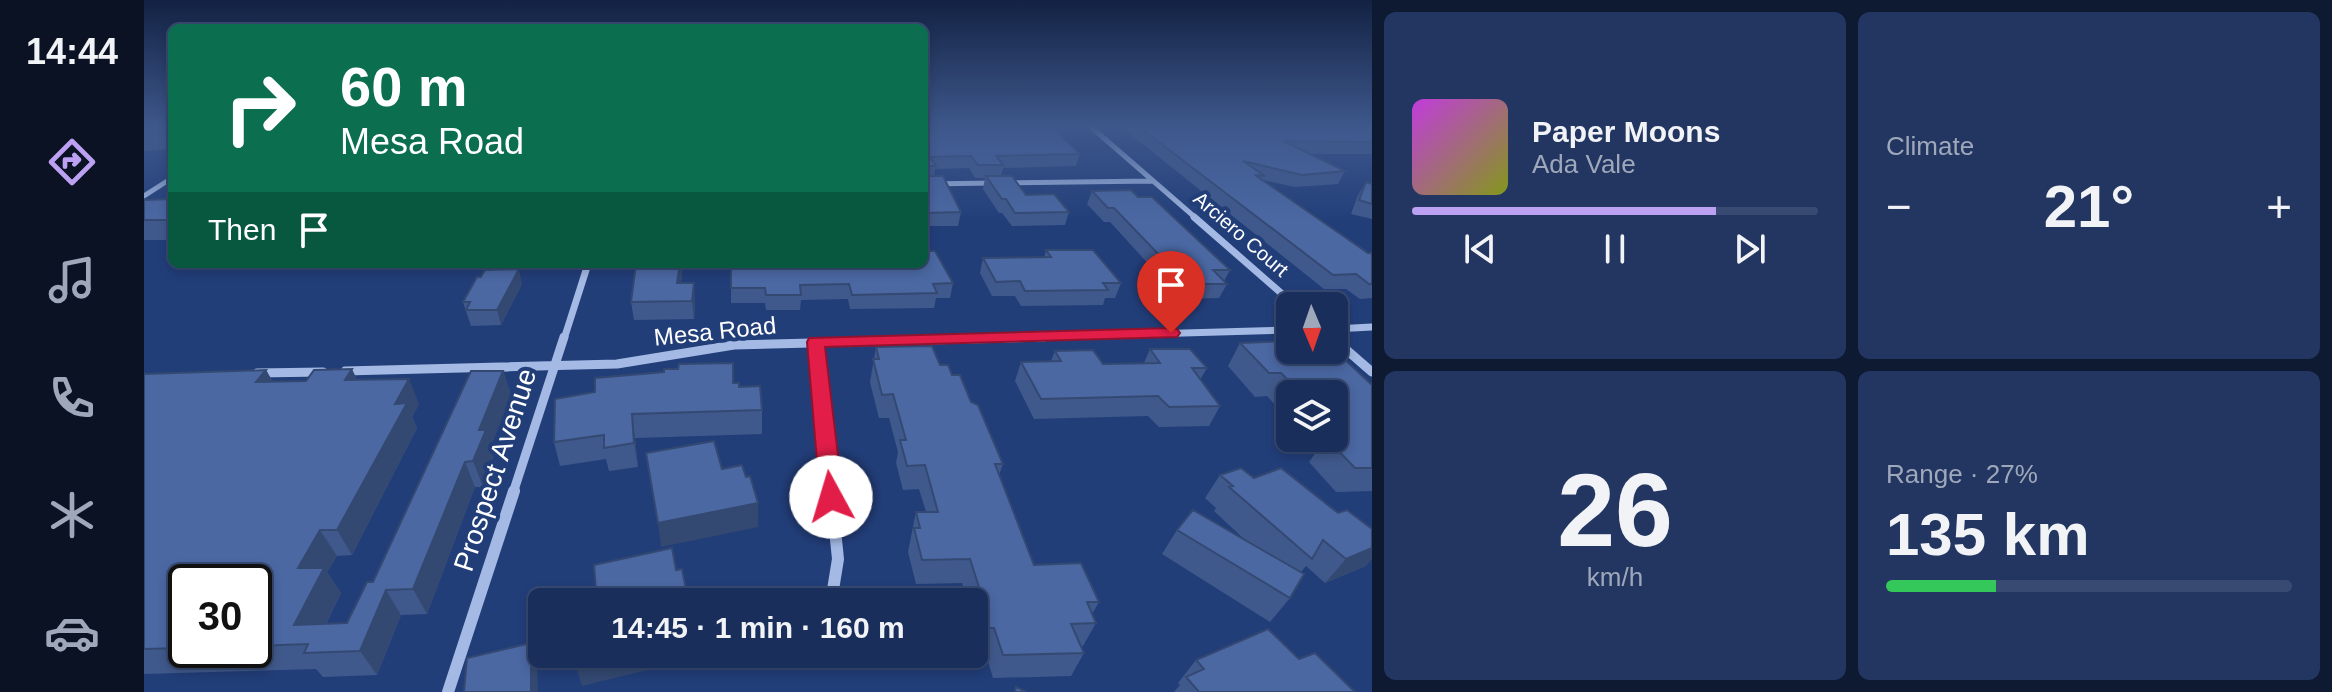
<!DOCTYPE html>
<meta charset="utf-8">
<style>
:root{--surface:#1a2e5b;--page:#233661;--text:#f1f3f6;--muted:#9fa8bb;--line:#384a71;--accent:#bca0f2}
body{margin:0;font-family:Helvetica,sans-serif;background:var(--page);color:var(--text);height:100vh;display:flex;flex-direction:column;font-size:30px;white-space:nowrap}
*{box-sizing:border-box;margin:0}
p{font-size:26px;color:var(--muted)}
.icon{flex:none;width:44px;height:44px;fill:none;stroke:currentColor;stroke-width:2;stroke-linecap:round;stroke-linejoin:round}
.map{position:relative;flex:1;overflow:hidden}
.panel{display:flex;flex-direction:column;gap:12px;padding:12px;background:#0e1932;width:960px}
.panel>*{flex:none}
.top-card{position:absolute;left:24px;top:24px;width:760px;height:244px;border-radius:12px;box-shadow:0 4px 12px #0003,0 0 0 2px var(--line);background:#0b6e4f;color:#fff;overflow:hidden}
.needle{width:52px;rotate:178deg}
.buttons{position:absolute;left:1132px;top:292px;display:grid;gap:16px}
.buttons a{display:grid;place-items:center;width:72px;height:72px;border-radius:12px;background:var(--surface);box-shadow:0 4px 12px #0003,0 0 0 2px var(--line);font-size:40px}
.speed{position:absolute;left:24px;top:564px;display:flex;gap:16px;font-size:40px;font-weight:700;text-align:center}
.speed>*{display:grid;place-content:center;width:104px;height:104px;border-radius:50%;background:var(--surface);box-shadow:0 4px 12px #0003,0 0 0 2px var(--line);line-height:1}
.speed .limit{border:4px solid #111;border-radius:12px;background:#fff;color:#111}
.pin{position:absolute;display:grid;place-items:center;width:68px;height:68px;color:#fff;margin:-82px -34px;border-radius:50% 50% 50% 0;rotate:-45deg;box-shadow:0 0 8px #0007}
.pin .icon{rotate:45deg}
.me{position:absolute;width:88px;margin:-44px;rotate:354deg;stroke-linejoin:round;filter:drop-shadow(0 0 6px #0008)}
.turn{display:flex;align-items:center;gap:28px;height:168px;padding:0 40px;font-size:36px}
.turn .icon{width:104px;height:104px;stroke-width:2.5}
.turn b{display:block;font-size:56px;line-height:68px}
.then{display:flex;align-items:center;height:76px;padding:0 40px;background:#0003;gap:16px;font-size:30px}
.big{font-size:60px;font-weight:700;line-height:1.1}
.panel .tile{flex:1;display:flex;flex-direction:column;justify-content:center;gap:12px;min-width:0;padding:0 28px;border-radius:12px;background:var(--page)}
.panel .dial{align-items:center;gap:0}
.dial b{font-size:104px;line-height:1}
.song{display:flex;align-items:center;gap:24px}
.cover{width:96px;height:96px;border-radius:12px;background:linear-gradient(135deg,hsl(290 70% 55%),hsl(70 70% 35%))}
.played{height:8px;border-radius:4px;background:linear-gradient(90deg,var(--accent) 75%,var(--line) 75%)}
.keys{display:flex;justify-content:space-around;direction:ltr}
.heat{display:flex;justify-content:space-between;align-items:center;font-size:44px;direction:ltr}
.charge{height:12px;border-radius:6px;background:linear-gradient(90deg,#34c759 27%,var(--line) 0)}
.panel .tiles{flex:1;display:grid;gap:12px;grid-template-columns:repeat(2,1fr)}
.trip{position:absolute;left:384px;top:588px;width:460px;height:80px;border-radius:12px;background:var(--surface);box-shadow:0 4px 12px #0003,0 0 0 2px var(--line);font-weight:700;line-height:80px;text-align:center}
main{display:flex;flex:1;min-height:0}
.dock{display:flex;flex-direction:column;width:144px;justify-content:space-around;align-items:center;background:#0a1224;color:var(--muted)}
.dock .icon{width:56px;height:56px}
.dock .on{color:var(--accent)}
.dock b{font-size:36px;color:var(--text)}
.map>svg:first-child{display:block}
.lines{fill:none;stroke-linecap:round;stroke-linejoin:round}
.street-far3{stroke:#a4bae4;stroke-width:5}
.street-far2{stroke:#a4bae4;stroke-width:7}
.street-far1{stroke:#a4bae4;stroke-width:9}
.street{stroke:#a4bae4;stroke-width:12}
.wall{fill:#40598c;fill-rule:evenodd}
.shaded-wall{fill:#344972}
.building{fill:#4b68a3;stroke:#344972;stroke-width:2}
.route{fill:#e11d48;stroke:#92132f;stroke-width:2}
.labels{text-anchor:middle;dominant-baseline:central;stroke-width:8;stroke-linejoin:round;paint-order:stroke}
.far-street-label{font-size:20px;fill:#fff;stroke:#223e79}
.street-label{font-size:24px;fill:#fff;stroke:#223e79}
.near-street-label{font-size:28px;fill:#fff;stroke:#223e79}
</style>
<main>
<nav class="dock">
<b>14:44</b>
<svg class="icon on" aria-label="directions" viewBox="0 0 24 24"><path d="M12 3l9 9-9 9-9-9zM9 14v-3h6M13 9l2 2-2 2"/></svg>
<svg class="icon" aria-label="music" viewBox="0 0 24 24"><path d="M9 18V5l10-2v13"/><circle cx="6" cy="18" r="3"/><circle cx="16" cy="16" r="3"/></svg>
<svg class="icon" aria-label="phone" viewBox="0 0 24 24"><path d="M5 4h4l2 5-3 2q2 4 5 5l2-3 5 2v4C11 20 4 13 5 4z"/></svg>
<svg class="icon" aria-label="climate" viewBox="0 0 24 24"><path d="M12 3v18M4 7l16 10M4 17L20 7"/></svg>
<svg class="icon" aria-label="car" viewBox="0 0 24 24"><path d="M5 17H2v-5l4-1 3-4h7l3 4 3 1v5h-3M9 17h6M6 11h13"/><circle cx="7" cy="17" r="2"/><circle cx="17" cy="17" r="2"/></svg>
</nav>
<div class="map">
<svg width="1228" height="692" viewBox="0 0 1228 692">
<rect width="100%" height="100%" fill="#223e79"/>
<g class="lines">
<path class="street-far3" d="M 946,126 L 1053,219
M 862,183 L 1009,181
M 780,184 L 849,183
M 0,196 L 28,178"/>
<path class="street-far2" d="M 1050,217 L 1152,306
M 1190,329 L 1228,327
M 420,339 L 444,264
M 826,339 L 1146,330"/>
<path class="street-far1" d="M 1190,339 L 1228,372
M 672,342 L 687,493
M 201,371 L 473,364 L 590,345 L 900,337
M 113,373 L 179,372
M 369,493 L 420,337"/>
<path class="street" d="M 687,602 L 694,559 L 687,491
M 647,661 L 653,654
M 304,692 L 370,491"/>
</g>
<path class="wall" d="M 0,126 L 28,126 L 28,149 L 0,151 Z
M 780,126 L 936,154 L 932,166 L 859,168 L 857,176 L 882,195 L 925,212 L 921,225 L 868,226 L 858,213 L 855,213 L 839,189 L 841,178 L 831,178 L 825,168 L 791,169 L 790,177 L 817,212 L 814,226 L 780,226 Z
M 976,126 L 1228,126 L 1228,154 L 1165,154 L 1201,171 L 1194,184 L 1151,187 L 1119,180 L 1119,181 L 1224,253 L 1228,253 L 1228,298 L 1216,299 L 1202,289 L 1180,289 Z
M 1222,182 L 1228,184 L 1228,219 L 1207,214 L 1214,195 Z
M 948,191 L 994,197 L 1086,270 L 1080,281 L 1083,284 L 1075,298 L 1030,299 L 1008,274 L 1010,270 L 966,222 L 960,222 L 943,204 Z
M 28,199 L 28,240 L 0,240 L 0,200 Z
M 902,250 L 977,283 L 971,298 L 961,298 L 959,305 L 877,306 L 871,296 L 848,296 L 836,273 L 839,258 L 900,258 Z
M 492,264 L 539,264 L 537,283 L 551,301 L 550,319 L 490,320 L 487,302 Z
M 587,264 L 809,283 L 806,298 L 792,298 L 790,308 L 706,309 L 704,299 L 657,300 L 656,310 L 622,310 L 621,303 L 587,303 Z
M 378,284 L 357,325 L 327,326 L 319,302 Z
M 1096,343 L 1174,357 L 1228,385 L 1228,491 L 1192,492 L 1165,462 L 1173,451 L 1161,438 L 1190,438 L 1190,394 L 1146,394 L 1146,421 L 1123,396 L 1111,397 L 1084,366 Z
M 732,347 L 796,365 L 808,375 L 827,402 L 859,464 L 855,475 L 890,565 L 955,602 L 948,614 L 952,623 L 939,646 L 937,646 L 940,653 L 927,676 L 849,678 L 841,651 L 832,652 L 830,644 L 830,602 L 824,602 L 818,583 L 772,584 L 764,552 L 772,512 L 782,512 L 775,489 L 759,490 L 752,463 L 754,452 L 745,418 L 735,418 L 726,382 Z
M 1006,349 L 1063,368 L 1056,380 L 1076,406 L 1065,426 L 1015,427 L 1004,416 L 890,419 L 871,381 L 877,362 L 907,361 L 911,351 L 959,364 L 1000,363 Z
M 534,369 L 589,383 L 595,387 L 618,410 L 618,434 L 491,438 L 494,467 L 465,471 L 462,459 L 416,466 L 410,442 L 451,392 Z
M 122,370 L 129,382 L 213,380 L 275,404 L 268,417 L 273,428 L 208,555 L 193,556 L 183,572 L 197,593 L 182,624 L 203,623 L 359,371 L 367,395 L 347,446 L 350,455 L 339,487 L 331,487 L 283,614 L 257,615 L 233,675 L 179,677 L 172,669 L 0,674 L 0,374 ZM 42,582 L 110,582 L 110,650 L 42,650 Z
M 1076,475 L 1222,566 L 1181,583 L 1162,566 L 1157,572 L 1146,598 L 1126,622 L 1018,554 L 1033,530 L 1101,540 L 1070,511 L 1072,508 L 1061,498 Z
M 1155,659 L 1211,692 L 1030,692 L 1036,685 L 1034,683 L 1052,660 Z"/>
<path class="shaded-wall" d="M 28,127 L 28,148 L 19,132 Z
M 536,264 L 539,264 L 535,301 L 533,283 Z
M 375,269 L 378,284 L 357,325 L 353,310 Z
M 550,283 L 551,301 L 550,319 L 548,301 Z
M 208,369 L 220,394 L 201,380 Z
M 122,370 L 136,395 L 112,382 Z
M 359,371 L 367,395 L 347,446 L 350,455 L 339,487 L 329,461 L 335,430 Z
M 265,379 L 275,404 L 268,417 L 273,428 L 208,555 L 193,530 L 251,404 Z
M 488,414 L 491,438 L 494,467 L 490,443 Z
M 321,462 L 331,487 L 283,614 L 269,589 Z
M 614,503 L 614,527 L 517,547 L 514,523 Z
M 176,530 L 193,556 L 183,572 L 197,593 L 169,649 L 150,625 L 154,568 Z
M 1228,548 L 1228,559 L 1222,566 L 1181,583 L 1202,559 Z
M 242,590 L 257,615 L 233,675 L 216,651 Z
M 387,643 L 393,659 L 394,692 L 387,692 Z
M 469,654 L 556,654 L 556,657 L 438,686 L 431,663 Z"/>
<path class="building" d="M 0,126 L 28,126 L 28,127 L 19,132 L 0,133 Z
M 780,126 L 907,126 L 936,154 L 852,156 L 859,165 L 834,165 L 827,156 L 786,157 L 792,166 L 780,166 Z
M 994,126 L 1228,126 L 1228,142 L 1139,141 L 1201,171 L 1158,175 L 1099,161 L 1121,176 L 1111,175 L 1224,253 L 1228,253 L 1228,284 L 1225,284 L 1212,274 L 1189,275 Z
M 780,176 L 799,176 L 817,212 L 780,213 L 780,195 L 783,195 L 780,190 Z
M 842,176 L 868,176 L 882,195 L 910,194 L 925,212 L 871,213 L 862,199 L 858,199 Z
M 1222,182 L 1228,184 L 1228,204 L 1215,200 Z
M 987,190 L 994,197 L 1008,197 L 1086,270 L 1069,270 L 1083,284 L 1037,284 L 1014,260 L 1020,260 L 970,208 L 964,208 L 948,191 Z
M 28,199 L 28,220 L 0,220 L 0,200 Z
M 902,250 L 949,250 L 977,283 L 959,283 L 964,290 L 881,291 L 876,281 L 852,282 L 839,258 L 907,257 Z
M 780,251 L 791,251 L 809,283 L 789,284 L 793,293 L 708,295 L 705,284 L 656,285 L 657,295 L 622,295 L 621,288 L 587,288 L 587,264 L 780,264 Z
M 492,264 L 536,264 L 533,283 L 550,283 L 548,301 L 487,302 Z
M 375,269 L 353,310 L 322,310 L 326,302 L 319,302 L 333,277 L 337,277 L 341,270 Z
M 1146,341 L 1146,350 L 1167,350 L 1174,357 L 1197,356 L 1228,385 L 1228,468 L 1211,468 L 1182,438 L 1201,438 L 1190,427 L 1190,394 L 1158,394 L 1137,373 L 1125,373 L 1096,343 Z
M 788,346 L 796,365 L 804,365 L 808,375 L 816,375 L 827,402 L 834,405 L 859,464 L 851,464 L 890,565 L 937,563 L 955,602 L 943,602 L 952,623 L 927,624 L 940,653 L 859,655 L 850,628 L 841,628 L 835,606 L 841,606 L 826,559 L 778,560 L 770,528 L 776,528 L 772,512 L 794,512 L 781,465 L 763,466 L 756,440 L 762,440 L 749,394 L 738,395 L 729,359 L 735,359 L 732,347 Z
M 1006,349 L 1046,349 L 1063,368 L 1048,368 L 1076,406 L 1025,407 L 1014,396 L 897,399 L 877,362 L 917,361 L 911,351 L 949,350 L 959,364 L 1016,363 Z
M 589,363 L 589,383 L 595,383 L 595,387 L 616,386 L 618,410 L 488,414 L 490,443 L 460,448 L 460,435 L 410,442 L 411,399 L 451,392 L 451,378 L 520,372 L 520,369 L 534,369 L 535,364 Z
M 208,369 L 201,380 L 265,379 L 251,404 L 263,403 L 193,530 L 176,530 L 154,568 L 180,568 L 150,625 L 203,623 L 223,582 L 229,582 L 327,371 L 359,371 L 335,430 L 342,430 L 329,461 L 321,462 L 269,589 L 242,590 L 216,651 L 160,653 L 164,644 L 110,646 L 110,582 L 42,582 L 42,648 L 0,649 L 0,374 L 122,370 L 112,382 L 162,381 L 170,370 Z
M 570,441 L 578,469 L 598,465 L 602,477 L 606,476 L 614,503 L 514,523 L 502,453 Z
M 1097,468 L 1110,478 L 1137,468 L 1194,513 L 1203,510 L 1228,529 L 1228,548 L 1202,559 L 1179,540 L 1168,559 L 1085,487 L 1089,486 L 1076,475 Z
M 1049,510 L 1160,574 L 1146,598 L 1033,530 Z
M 528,548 L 532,570 L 538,569 L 543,595 L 546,594 L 548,602 L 453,602 L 450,565 Z
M 1124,629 L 1155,659 L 1171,653 L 1211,692 L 1055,692 L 1042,677 L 1060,669 L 1052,660 Z
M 387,643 L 387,692 L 320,692 L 323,658 Z
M 430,654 L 469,654 L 431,663 Z
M 872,687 L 882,692 L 871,692 Z"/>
<linearGradient id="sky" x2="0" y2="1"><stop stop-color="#132243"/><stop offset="0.57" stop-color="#3e588c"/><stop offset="1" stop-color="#3e588c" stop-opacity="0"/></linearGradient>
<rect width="1228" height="223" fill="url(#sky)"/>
<path class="route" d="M 1027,328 L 1033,329 L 1036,333 L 1033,337 L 681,347 L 699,497 L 696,504 L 687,506 L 679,504 L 676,497 L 663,342 L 665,338 Z"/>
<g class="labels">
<g class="far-street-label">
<text transform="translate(1097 234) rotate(41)">Arciero Court</text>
</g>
<g class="street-label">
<text transform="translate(571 331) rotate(-6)">Mesa Road</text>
</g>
<g class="near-street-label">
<text transform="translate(351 470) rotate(-72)">Prospect Avenue</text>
</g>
</g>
</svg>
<div class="buttons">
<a><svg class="needle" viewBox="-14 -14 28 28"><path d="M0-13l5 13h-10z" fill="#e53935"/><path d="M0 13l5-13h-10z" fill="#9fa8bb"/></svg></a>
<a><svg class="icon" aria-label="layers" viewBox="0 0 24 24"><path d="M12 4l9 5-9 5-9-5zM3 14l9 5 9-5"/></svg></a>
</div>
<div class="speed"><div class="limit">30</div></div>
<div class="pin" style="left:1027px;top:333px;background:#d93025"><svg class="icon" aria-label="arrive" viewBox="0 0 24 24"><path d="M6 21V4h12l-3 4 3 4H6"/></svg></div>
<svg class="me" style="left:687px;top:497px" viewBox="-20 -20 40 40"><circle r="19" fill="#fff"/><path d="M0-13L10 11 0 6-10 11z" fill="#e11d48"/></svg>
<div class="trip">14:45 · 1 min · 160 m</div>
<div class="top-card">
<div class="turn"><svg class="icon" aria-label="right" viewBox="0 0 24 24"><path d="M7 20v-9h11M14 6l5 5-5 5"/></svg><div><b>60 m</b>Mesa Road</div></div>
<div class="then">Then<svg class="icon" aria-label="arrive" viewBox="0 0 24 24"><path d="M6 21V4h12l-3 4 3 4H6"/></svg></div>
</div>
</div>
<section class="panel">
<div class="tiles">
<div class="tile">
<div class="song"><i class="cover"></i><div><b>Paper Moons</b><p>Ada Vale</p></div></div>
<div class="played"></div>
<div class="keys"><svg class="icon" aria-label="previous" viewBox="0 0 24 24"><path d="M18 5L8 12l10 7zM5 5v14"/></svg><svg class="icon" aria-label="pause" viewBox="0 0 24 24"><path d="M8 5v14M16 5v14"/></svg><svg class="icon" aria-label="next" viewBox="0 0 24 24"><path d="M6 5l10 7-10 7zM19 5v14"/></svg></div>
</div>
<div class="tile"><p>Climate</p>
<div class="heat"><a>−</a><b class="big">21°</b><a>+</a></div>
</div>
<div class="tile dial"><b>26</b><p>km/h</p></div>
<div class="tile"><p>Range · 27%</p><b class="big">135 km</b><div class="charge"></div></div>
</div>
</section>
</main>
